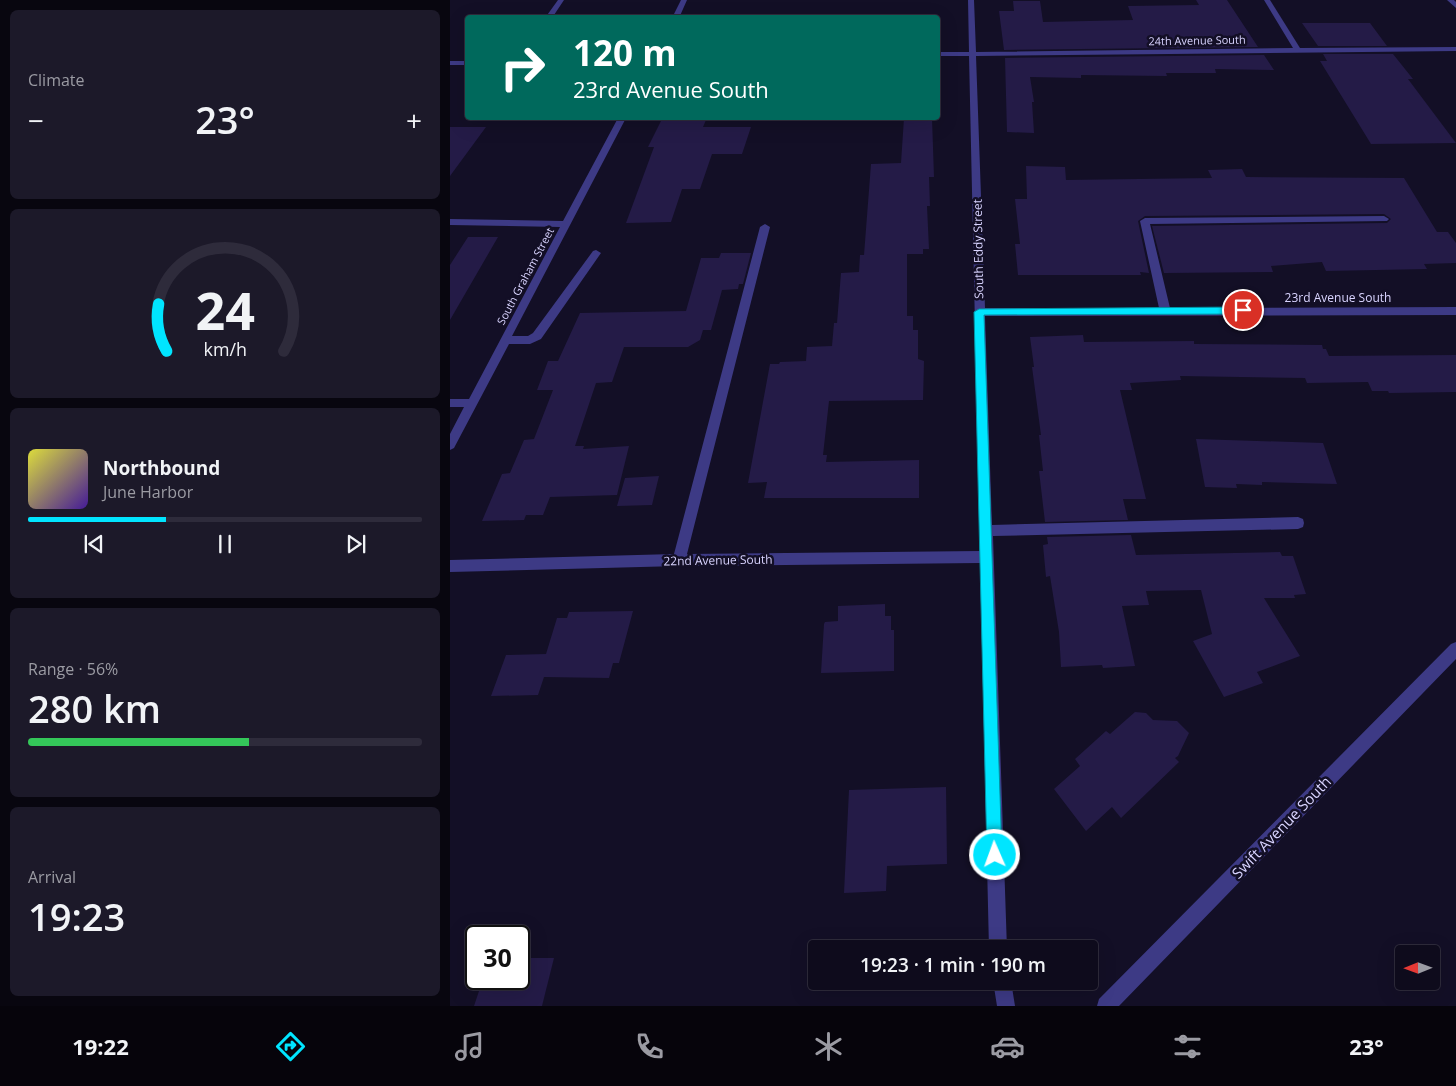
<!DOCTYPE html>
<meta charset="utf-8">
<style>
:root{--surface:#0e0b1c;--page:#1c1929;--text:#f1f3f6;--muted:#9b9ba3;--line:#2e2b3b;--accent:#00e5ff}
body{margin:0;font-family:"Open Sans",sans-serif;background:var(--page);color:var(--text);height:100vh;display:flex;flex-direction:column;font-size:19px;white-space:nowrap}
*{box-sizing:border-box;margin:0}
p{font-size:16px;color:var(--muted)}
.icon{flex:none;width:28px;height:28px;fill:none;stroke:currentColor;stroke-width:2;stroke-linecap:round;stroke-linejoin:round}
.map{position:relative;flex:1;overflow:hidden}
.sheet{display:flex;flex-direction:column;gap:10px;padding:10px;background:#08060f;width:450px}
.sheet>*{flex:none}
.hud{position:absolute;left:15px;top:15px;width:475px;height:105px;border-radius:5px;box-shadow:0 5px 20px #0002,0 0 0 1px var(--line);background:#00695c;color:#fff;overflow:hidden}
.needle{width:32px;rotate:269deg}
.tools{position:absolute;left:945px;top:945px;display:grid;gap:10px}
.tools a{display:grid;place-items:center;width:45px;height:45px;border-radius:5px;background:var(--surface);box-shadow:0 5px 20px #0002,0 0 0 1px var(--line);font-size:25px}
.speed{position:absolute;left:15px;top:925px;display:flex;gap:10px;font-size:25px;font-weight:700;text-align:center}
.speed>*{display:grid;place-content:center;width:65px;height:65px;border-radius:50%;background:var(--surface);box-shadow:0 5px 20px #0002,0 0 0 1px var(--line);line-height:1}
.speed .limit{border:2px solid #111;border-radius:8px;background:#fff;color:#111}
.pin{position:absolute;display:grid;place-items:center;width:42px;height:42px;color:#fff;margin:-21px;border:2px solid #fff;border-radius:50%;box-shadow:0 1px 5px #0007}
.me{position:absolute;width:55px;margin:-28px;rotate:358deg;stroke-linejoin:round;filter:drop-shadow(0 0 4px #0008)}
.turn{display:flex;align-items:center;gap:18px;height:105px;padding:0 25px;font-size:22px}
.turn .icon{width:65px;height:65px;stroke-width:2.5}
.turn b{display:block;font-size:35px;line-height:42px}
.big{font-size:38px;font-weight:600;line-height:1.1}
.sheet .tile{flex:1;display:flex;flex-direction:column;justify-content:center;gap:8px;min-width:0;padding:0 18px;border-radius:8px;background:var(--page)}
.sheet .dial{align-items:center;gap:0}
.dial svg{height:130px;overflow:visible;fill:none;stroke:var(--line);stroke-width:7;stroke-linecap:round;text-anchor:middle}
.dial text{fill:var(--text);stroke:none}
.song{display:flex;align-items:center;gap:15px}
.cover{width:60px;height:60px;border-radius:8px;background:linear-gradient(135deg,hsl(60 70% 55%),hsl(260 70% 35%))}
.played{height:5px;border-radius:2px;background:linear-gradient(90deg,var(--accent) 35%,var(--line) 35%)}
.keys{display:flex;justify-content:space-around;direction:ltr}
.heat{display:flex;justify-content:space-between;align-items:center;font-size:28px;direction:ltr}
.charge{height:8px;border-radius:4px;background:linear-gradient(90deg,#34c759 56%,var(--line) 0)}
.trip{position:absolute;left:358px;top:940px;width:290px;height:50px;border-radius:5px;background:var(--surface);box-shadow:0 5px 20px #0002,0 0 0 1px var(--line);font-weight:600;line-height:50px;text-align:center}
.dock{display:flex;height:80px;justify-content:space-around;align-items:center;background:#06040b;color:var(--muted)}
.dock .icon{width:35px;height:35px}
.dock .on{color:var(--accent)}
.dock b{font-size:22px;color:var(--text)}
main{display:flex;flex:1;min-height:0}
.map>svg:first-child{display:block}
.building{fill:#241b47}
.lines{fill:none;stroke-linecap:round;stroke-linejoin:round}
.minor{fill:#3d3a85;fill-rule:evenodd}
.route{fill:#00e5ff;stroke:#0095a6}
.labels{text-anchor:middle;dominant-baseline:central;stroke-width:5;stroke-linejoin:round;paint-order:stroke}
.far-street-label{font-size:11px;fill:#d9d4ff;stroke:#130f26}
.street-label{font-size:12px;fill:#d9d4ff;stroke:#130f26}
.near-street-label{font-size:15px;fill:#d9d4ff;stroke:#130f26}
</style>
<main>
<section class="sheet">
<div class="tile"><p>Climate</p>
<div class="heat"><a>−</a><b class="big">23°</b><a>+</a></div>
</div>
<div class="tile dial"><svg viewBox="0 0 100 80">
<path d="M14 69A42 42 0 1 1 86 69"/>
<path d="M14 69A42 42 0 0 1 9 40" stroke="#00e5ff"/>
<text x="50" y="56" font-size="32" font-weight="700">24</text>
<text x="50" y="72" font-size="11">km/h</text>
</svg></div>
<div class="tile">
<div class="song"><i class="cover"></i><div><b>Northbound</b><p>June Harbor</p></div></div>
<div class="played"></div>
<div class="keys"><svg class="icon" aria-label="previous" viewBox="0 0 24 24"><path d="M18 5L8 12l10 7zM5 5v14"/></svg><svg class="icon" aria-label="pause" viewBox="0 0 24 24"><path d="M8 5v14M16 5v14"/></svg><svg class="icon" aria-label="next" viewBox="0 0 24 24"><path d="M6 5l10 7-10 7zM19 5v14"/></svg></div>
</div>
<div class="tile"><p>Range · 56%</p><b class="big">280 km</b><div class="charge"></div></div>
<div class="tile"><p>Arrival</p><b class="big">19:23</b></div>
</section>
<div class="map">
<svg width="1006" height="1006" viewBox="0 0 1006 1006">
<rect width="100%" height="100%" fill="#130f26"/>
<path class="building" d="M 746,0 L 777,0 L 808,47 L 554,50 L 549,11 L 564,11 L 563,1 L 590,1 L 593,22 L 683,20 L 678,6 L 749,5 Z
M 852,23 L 920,23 L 937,46 L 868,46 Z
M 873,54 L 943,54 L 963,79 L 958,79 L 1006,143 L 921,144 L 870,61 L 877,61 Z
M 814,55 L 824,70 L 765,69 L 766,73 L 716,73 L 717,76 L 631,75 L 631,78 L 580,77 L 584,102 L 582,102 L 584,133 L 557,132 L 555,58 Z
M 454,118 L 482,118 L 484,177 L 479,177 L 480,206 L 477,206 L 479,249 L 473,249 L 473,254 L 457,254 L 457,316 L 463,316 L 463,330 L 468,330 L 468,359 L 474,361 L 473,400 L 379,401 L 373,455 L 377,455 L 376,462 L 469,460 L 469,498 L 314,498 L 317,482 L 298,483 L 320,364 L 329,364 L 330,362 L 356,361 L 357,347 L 382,346 L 384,323 L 387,323 L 391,273 L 409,272 L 410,255 L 414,255 L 421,164 L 451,163 Z
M 212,119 L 256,120 L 253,127 L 301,127 L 292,154 L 262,154 L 250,189 L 232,189 L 221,222 L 176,223 L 204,147 L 198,147 Z
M 0,127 L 36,127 L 0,176 Z
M 576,166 L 615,167 L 616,180 L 762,178 L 758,170 L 792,169 L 796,177 L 954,178 L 987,232 L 998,232 L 1006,243 L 1006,263 L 974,264 L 977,269 L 876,271 L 872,262 L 821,266 L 823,272 L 714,273 L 702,226 L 937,223 L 941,219 L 934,214 L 695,216 L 688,221 L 699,273 L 690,272 L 691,275 L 568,275 L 565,244 L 570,244 L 565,199 L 577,199 Z
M 18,237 L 48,237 L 0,320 L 0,265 Z
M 271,253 L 301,253 L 293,284 L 289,284 L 288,289 L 272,290 L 261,330 L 253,330 L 250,340 L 238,347 L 174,347 L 162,382 L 146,383 L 125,446 L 134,446 L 133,449 L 179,446 L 167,495 L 100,497 L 93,515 L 76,515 L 74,520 L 32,521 L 52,474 L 60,473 L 74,440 L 84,439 L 103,390 L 87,390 L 98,361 L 108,361 L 130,313 L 236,311 L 251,258 L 269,258 Z
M 633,335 L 634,342 L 744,341 L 744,344 L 872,345 L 873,349 L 876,349 L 879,356 L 1006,355 L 1006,392 L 939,393 L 938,391 L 922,391 L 918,382 L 857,383 L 855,378 L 730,376 L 731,380 L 680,383 L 682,390 L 670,390 L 696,499 L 673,499 L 678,520 L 595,522 L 589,471 L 593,471 L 589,435 L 591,435 L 582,367 L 584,367 L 580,337 Z
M 746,439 L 873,443 L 887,484 L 812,482 L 812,485 L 786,484 L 787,488 L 755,487 Z
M 209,476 L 202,505 L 167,506 L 175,478 Z
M 681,535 L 686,555 L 830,552 L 832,556 L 843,556 L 856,594 L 844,595 L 845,598 L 814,598 L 850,656 L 807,672 L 813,683 L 774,697 L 743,641 L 762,634 L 751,590 L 696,591 L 699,605 L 672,606 L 685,666 L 653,668 L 652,665 L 611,667 L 609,632 L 600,576 L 596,577 L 593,545 L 598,544 L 597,537 Z
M 435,604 L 435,616 L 441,616 L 441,630 L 444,630 L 444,671 L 371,673 L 374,624 L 375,622 L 388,621 L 388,606 Z
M 183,611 L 169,663 L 163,663 L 159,678 L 94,677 L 88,695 L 41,696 L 56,655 L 96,654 L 107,618 L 117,618 L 119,612 Z
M 685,712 L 696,713 L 703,720 L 727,721 L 739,733 L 728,756 L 725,758 L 729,762 L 671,818 L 662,807 L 636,831 L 604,789 L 630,766 L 625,759 L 656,731 L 660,734 Z
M 496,787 L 497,864 L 437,866 L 436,891 L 394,893 L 399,790 Z
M 69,958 L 104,958 L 92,1006 L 24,1006 L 33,979 L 69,979 Z"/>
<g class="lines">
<path class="minor" d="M 108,0 L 114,0 L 102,18 L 95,18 Z
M 231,0 L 237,0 L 229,18 L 222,18 Z
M 518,0 L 524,0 L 526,52 L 843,48 L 814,0 L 820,0 L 850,48 L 1006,47 L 1006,51 L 526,56 L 535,308 L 709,308 L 690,221 L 695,218 L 934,216 L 939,219 L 937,221 L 700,224 L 720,308 L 1006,307 L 1006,315 L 535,316 L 542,525 L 848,517 L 853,519 L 854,523 L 853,527 L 848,529 L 543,536 L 557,949 L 539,949 L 530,563 L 229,566 L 0,572 L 0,560 L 224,554 L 310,227 L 315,224 L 320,227 L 237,554 L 530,551 L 519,56 L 488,56 L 488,52 L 519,52 Z
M 997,0 L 1004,0 L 1006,2 L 1006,8 Z
M 0,61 L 18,61 L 18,65 L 0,65 Z
M 168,118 L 176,118 L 62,336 L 78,336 L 83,333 L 143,251 L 146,250 L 151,253 L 91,339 L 80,344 L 59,344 L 4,448 L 0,450 L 0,434 L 14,407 L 0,407 L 0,399 L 19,399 L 110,227 L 0,225 L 0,219 L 113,221 Z
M 1006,642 L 1006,659 L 669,1006 L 647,1006 L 649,999 L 1001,644 Z
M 543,981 L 561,981 L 565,1006 L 547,1006 Z"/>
</g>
<path class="route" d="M 793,307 L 798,310 L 793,314 L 534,315 L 552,855 L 550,860 L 545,863 L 539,860 L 537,855 L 524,312 L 529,309 Z"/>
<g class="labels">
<g class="far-street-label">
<text transform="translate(747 40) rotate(-1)">24th Avenue South</text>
<text transform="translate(75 276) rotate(-62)">South Graham Street</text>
</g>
<g class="street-label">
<text transform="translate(528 249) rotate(-91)">South Eddy Street</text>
<text x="888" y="297">23rd Avenue South</text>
<text transform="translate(268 560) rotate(-1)">22nd Avenue South</text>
</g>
<g class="near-street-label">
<text transform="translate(831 827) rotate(-46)">Swift Avenue South</text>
</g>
</g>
</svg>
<div class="tools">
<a><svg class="needle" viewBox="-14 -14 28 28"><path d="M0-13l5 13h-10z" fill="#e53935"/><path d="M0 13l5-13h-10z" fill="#9b9ba3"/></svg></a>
</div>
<div class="speed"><div class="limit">30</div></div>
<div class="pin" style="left:793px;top:310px;background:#d93025"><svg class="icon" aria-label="arrive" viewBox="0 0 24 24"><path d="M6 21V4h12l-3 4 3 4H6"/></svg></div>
<svg class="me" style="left:545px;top:855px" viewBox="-20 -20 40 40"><circle r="17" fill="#00e5ff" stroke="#fff" stroke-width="3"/><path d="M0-11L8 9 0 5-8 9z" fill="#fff"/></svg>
<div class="trip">19:23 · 1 min · 190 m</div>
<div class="hud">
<div class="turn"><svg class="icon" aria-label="right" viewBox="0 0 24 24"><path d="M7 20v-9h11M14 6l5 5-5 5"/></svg><div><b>120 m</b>23rd Avenue South</div></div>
</div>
</div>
</main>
<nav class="dock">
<b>19:22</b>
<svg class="icon on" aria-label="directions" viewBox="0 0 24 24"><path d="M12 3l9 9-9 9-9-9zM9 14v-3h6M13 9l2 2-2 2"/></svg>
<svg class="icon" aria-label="music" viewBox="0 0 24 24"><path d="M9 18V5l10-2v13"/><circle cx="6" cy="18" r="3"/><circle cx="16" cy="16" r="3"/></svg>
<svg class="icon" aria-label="phone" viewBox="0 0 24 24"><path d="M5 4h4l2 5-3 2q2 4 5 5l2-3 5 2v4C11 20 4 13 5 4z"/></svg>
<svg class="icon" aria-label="climate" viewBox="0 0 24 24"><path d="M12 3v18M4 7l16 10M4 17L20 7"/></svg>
<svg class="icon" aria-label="car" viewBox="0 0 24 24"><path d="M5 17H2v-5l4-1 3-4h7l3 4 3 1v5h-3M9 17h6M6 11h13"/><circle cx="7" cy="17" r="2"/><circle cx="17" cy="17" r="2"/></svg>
<svg class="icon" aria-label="filters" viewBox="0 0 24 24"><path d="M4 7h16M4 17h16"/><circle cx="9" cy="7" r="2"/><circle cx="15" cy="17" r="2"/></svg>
<b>23°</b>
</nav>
